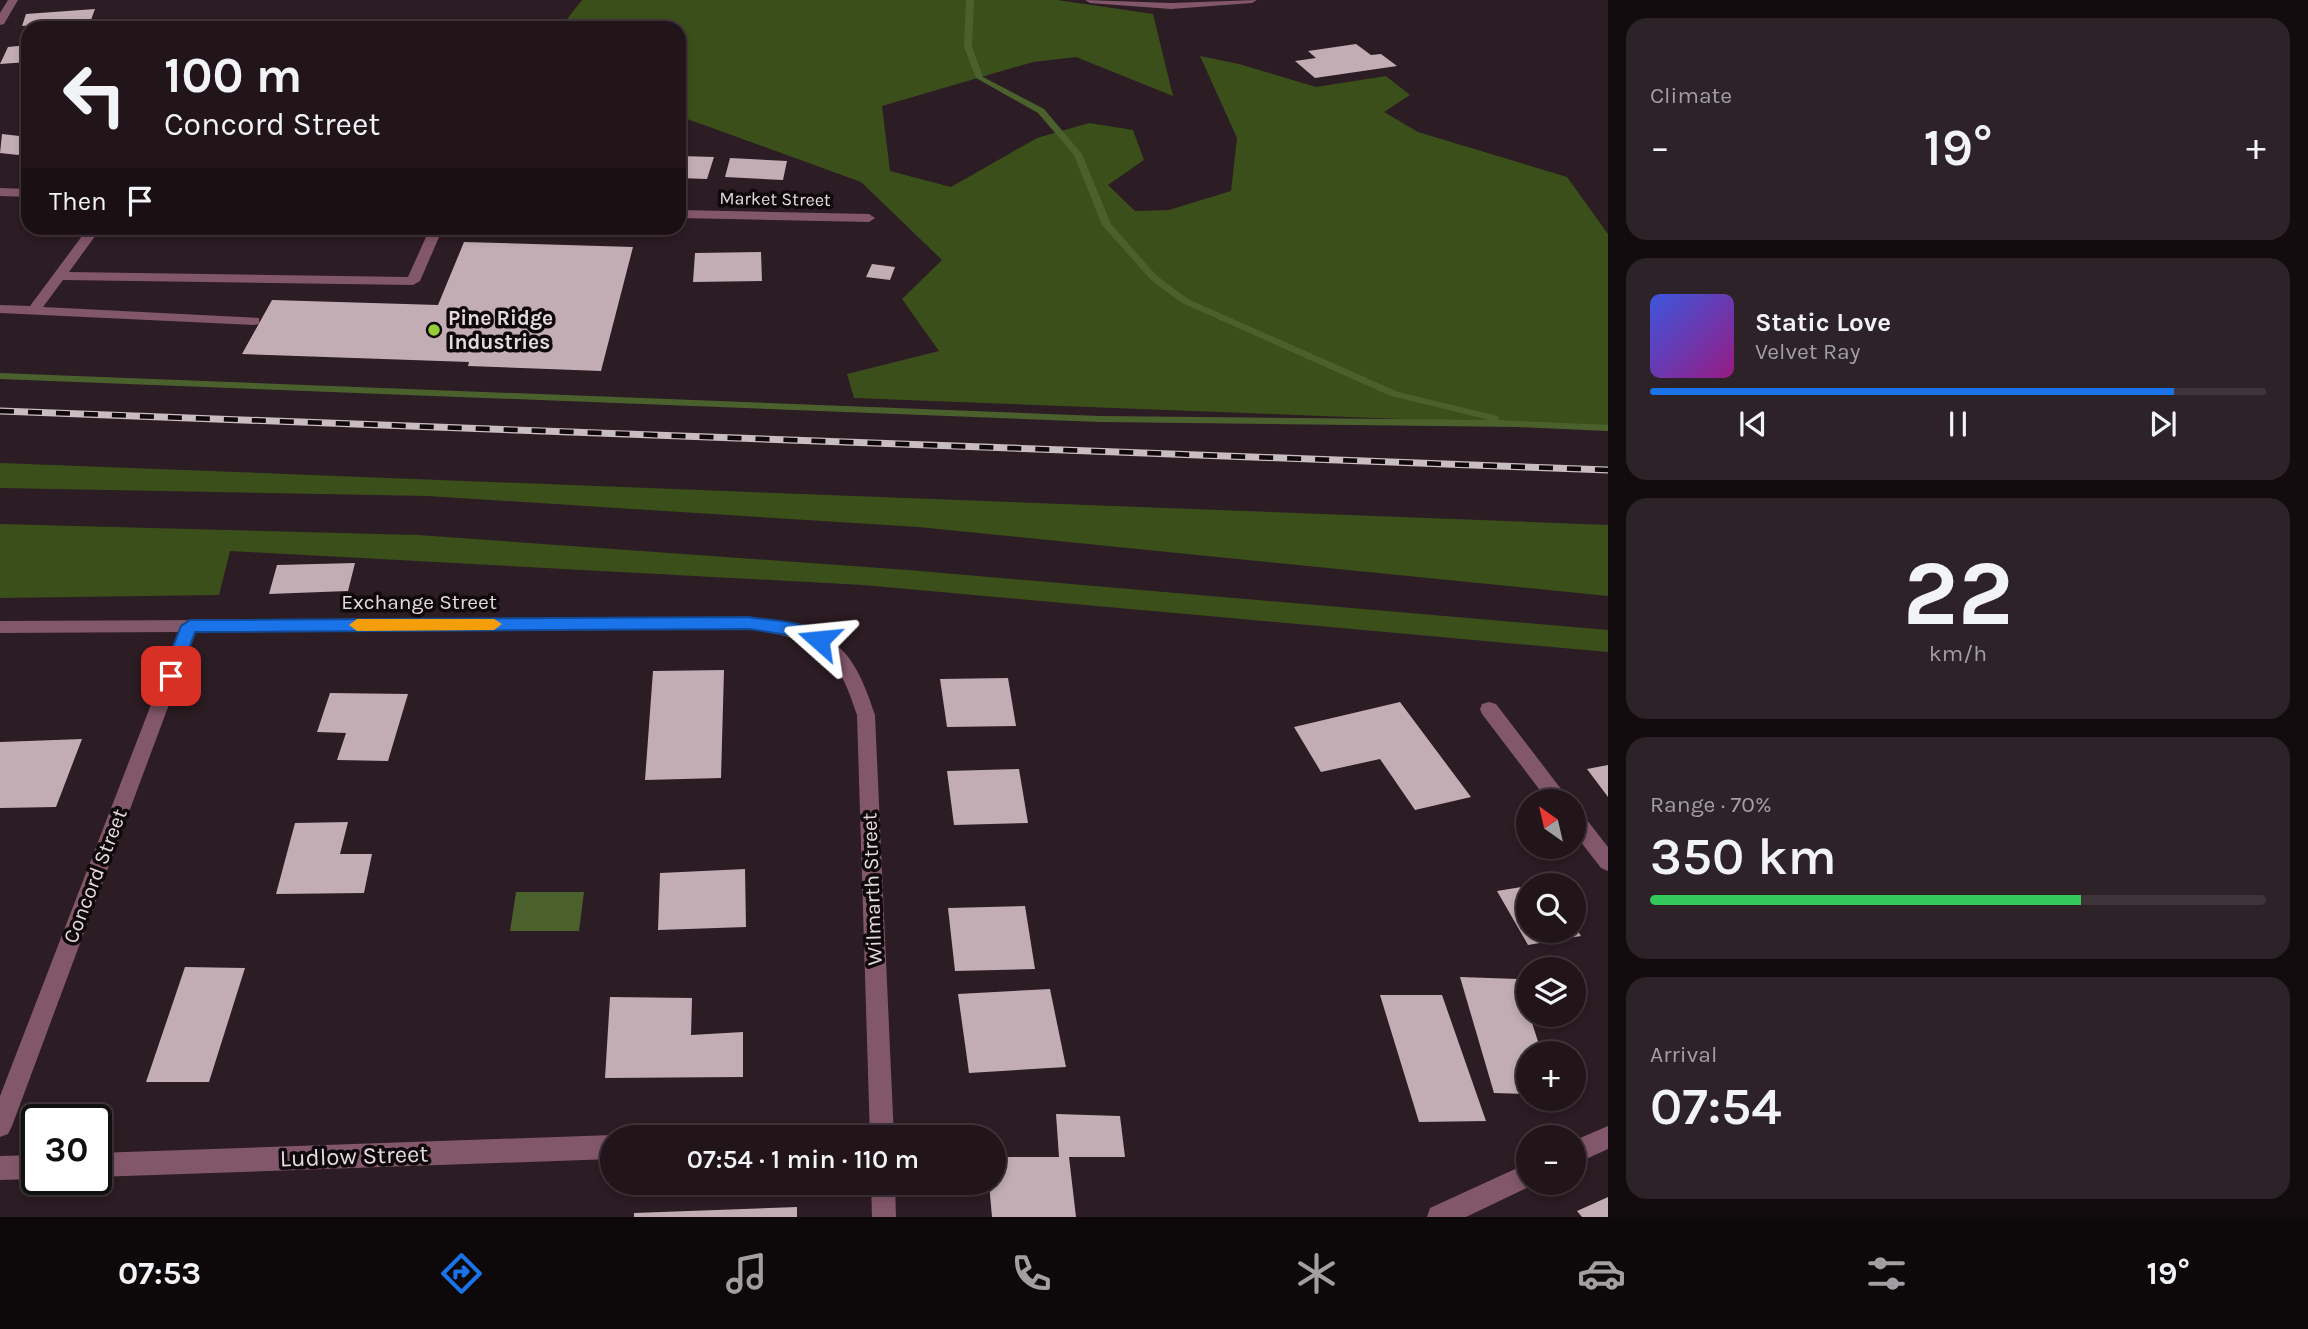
<!DOCTYPE html>
<meta charset="utf-8">
<style>
:root{--surface:#21151a;--page:#2d2227;--text:#f1f3f6;--muted:#a29fa2;--line:#3e3439;--accent:#1a73e8}
body{margin:0;font-family:Karla,sans-serif;background:var(--page);color:var(--text);height:100vh;display:flex;flex-direction:column;font-size:26px;white-space:nowrap}
*{box-sizing:border-box;margin:0}
p{font-size:23px;color:var(--muted)}
.icon{flex:none;width:38px;height:38px;fill:none;stroke:currentColor;stroke-width:2;stroke-linecap:round;stroke-linejoin:round}
.map{position:relative;flex:1;overflow:hidden}
.sheet{display:flex;flex-direction:column;gap:18px;padding:18px;background:#120c0e;width:700px}
.sheet>*{flex:none}
.banner{position:absolute;left:21px;top:21px;width:665px;height:214px;border-radius:21px;box-shadow:0 4px 10px #0003,0 0 0 2px var(--line);background:#21151a;color:var(--text);overflow:hidden}
.needle{width:46px;rotate:326deg}
.controls{position:absolute;left:1516px;top:789px;display:grid;gap:14px}
.controls a{display:grid;place-items:center;width:70px;height:70px;border-radius:50%;background:var(--surface);box-shadow:0 4px 10px #0003,0 0 0 2px var(--line);font-size:35px}
.speed{position:absolute;left:21px;top:1104px;display:flex;gap:14px;font-size:35px;font-weight:700;text-align:center}
.speed>*{display:grid;place-content:center;width:91px;height:91px;border-radius:50%;background:var(--surface);box-shadow:0 4px 10px #0003,0 0 0 2px var(--line);line-height:1}
.speed .limit{border:4px solid #111;border-radius:10px;background:#fff;color:#111}
.pin{position:absolute;display:grid;place-items:center;width:60px;height:60px;color:#fff;margin:-30px;border-radius:14px;box-shadow:0 4px 10px #0006}
.me{position:absolute;width:77px;margin:-38px;rotate:288deg;stroke-linejoin:round;filter:drop-shadow(0 0 5px #0008)}
.turn{display:flex;align-items:center;gap:24px;height:147px;padding:0 28px;font-size:32px}
.turn .icon{width:91px;height:91px;stroke-width:2.5}
.turn b{display:block;font-size:49px;line-height:60px}
.then{display:flex;align-items:center;height:66px;padding:0 28px;background:#0003;gap:14px;font-size:26px}
.big{font-size:52px;font-weight:600;line-height:1.1}
.sheet .card{flex:1;display:flex;flex-direction:column;justify-content:center;gap:10px;min-width:0;padding:0 24px;border-radius:21px;background:var(--page)}
.sheet .dial{align-items:center;gap:0}
.dial b{font-size:91px;line-height:1}
.song{display:flex;align-items:center;gap:21px}
.cover{width:84px;height:84px;border-radius:10px;background:linear-gradient(135deg,hsl(230 70% 55%),hsl(310 70% 35%))}
.played{height:7px;border-radius:4px;background:linear-gradient(90deg,var(--accent) 85%,var(--line) 85%)}
.keys{display:flex;justify-content:space-around;direction:ltr}
.heat{display:flex;justify-content:space-between;align-items:center;font-size:38px;direction:ltr}
.charge{height:10px;border-radius:5px;background:linear-gradient(90deg,#34c759 70%,var(--line) 0)}
.trip{position:absolute;left:600px;top:1125px;width:406px;height:70px;border-radius:35px;background:var(--surface);box-shadow:0 4px 10px #0003,0 0 0 2px var(--line);font-weight:600;line-height:70px;text-align:center}
.tabs{display:flex;height:112px;justify-content:space-around;align-items:center;background:#0d080a;color:var(--muted)}
.tabs .icon{width:49px;height:49px}
.tabs .selected{color:var(--accent)}
.tabs b{font-size:32px;color:var(--text)}
main{display:flex;flex:1;min-height:0}
.map>svg:first-child{display:block}
.forest{fill:#3b4f1b}
.water{fill:#4b612d}
.lines{fill:none;stroke-linecap:round;stroke-linejoin:round}
.stream{fill:#4b612d;fill-rule:evenodd}
.building{fill:#c2adb5}
.minor{fill:#83576a;fill-rule:evenodd}
.rail-casing{stroke:#c9bdc1;stroke-width:7}
.rail{stroke:#10090c;stroke-width:4.5;stroke-dasharray:14;stroke-linecap:butt}
.route{fill:#1a73e8;stroke:#114b97;stroke-width:2}
.slow{fill:#f59e0b}
.poi-dot{fill:#96cc3a;stroke:#10090c;stroke-width:2.5}
.labels{text-anchor:middle;dominant-baseline:central;stroke-width:7;stroke-linejoin:round;paint-order:stroke}
.far-street-label{font-size:18px;fill:#e5dade;stroke:#10090c}
.poi-label{font-size:21px;font-weight:bold;fill:#e5dade;stroke:#10090c;text-anchor:start}
.street-label{font-size:21px;fill:#e5dade;stroke:#10090c}
.near-street-label{font-size:24px;fill:#e5dade;stroke:#10090c}
</style>
<main>
<div class="map">
<svg width="1608" height="1217" viewBox="0 0 1608 1217">
<rect width="100%" height="100%" fill="#2c1c23"/>
<path class="forest" d="M 582,0 L 1057,0 L 1153,14 L 1173,96 L 1076,57 L 1033,62 L 882,106 L 890,171 L 951,187 L 1037,138 L 1089,123 L 1133,130 L 1144,160 L 1108,185 L 1135,211 L 1169,210 L 1231,191 L 1237,138 L 1200,56 L 1239,64 L 1316,87 L 1386,76 L 1410,95 L 1384,112 L 1418,132 L 1567,177 L 1608,234 L 1608,427 L 854,398 L 847,374 L 939,351 L 902,299 L 942,260 L 861,182 L 679,116 L 679,28 L 560,28 Z
M 0,463 L 1608,525 L 1608,596 L 918,527 L 427,496 L 0,488 Z
M 0,524 L 418,535 L 908,570 L 1608,630 L 1608,652 L 863,585 L 230,551 L 219,595 L 0,598 Z"/>
<path class="water" d="M 516,892 L 584,892 L 579,931 L 510,931 Z"/>
<g class="lines">
<path class="stream" d="M 966,0 L 974,0 L 972,47 L 983,77 L 1044,109 L 1082,154 L 1111,224 L 1157,276 L 1188,299 L 1398,392 L 1498,416 L 1499,418 L 1498,420 L 1608,425 L 1608,431 L 1517,427 L 1100,422 L 0,379 L 0,373 L 1100,416 L 1490,420 L 1391,396 L 1182,303 L 1151,280 L 1102,225 L 1074,155 L 1038,113 L 976,78 L 964,47 Z"/>
</g>
<path class="building" d="M 95,9 L 91,20 L 22,26 L 26,14 Z
M 1356,44 L 1371,55 L 1381,54 L 1397,66 L 1315,78 L 1295,61 L 1316,58 L 1308,51 Z
M 28,45 L 28,62 L 0,64 L 8,47 Z
M 2,134 L 28,137 L 28,146 L 18,155 L 0,153 Z
M 679,156 L 714,157 L 707,179 L 679,178 Z
M 730,158 L 787,161 L 783,180 L 725,177 Z
M 464,242 L 633,247 L 601,371 L 468,366 L 469,362 L 242,354 L 272,300 L 438,305 Z
M 761,252 L 762,281 L 693,282 L 695,253 Z
M 872,264 L 895,267 L 890,280 L 866,277 Z
M 355,563 L 348,591 L 269,594 L 277,565 Z
M 724,670 L 721,778 L 645,780 L 653,671 Z
M 1008,678 L 1016,726 L 947,727 L 940,679 Z
M 330,693 L 408,694 L 388,761 L 337,760 L 346,733 L 317,732 Z
M 1400,702 L 1471,797 L 1415,810 L 1380,759 L 1321,772 L 1294,727 Z
M 82,739 L 56,807 L 0,808 L 0,742 Z
M 1608,765 L 1608,797 L 1587,769 Z
M 1019,769 L 1028,823 L 954,825 L 947,771 Z
M 348,822 L 340,854 L 372,854 L 364,893 L 276,894 L 295,823 Z
M 745,869 L 746,927 L 658,930 L 660,873 Z
M 1528,886 L 1528,931 L 1573,931 L 1573,924 L 1581,936 L 1528,945 L 1497,891 Z
M 1025,906 L 1035,969 L 955,971 L 948,908 Z
M 185,967 L 245,968 L 209,1082 L 146,1082 Z
M 1460,977 L 1518,979 L 1542,1054 L 1528,1054 L 1528,1094 L 1494,1093 Z
M 1050,989 L 1066,1067 L 969,1073 L 958,994 Z
M 1380,995 L 1442,995 L 1486,1121 L 1419,1122 Z
M 610,997 L 692,998 L 691,1035 L 743,1032 L 743,1077 L 605,1078 Z
M 1056,1114 L 1120,1116 L 1125,1157 L 1069,1157 L 1076,1217 L 992,1217 L 989,1183 L 994,1183 L 994,1157 L 1059,1157 Z
M 1608,1197 L 1608,1217 L 1582,1217 L 1577,1211 Z
M 797,1207 L 797,1217 L 634,1217 L 634,1213 Z"/>
<g class="lines">
<path class="minor" d="M 8,0 L 18,0 L 4,24 L 0,25 L 0,13 Z
M 1085,0 L 1171,3 L 1257,0 L 1252,3 L 1171,9 L 1090,3 Z
M 0,188 L 28,189 L 28,197 L 0,196 Z
M 679,210 L 869,214 L 875,218 L 869,222 L 679,218 Z
M 88,228 L 101,228 L 69,272 L 408,277 L 430,228 L 443,228 L 420,281 L 413,285 L 63,280 L 43,307 L 259,318 L 259,324 L 254,325 L 0,313 L 0,305 L 30,306 Z
M 749,617 C 827,630 850,636 875,715 L 894,1138 L 870,1138 L 857,715 C 835,646 817,641 749,629 L 196,632 L 12,1126 L 8,1134 L 0,1137 L 0,1096 L 179,632 L 0,633 L 0,621 Z
M 1489,702 L 1496,704 L 1571,802 L 1549,802 L 1482,714 L 1480,709 L 1482,704 Z
M 1573,809 L 1580,811 L 1608,847 L 1608,871 L 1601,868 L 1573,832 Z
M 1608,1126 L 1608,1149 L 1573,1165 L 1573,1141 Z
M 612,1135 L 617,1138 L 612,1138 L 612,1159 L 96,1177 L 96,1153 Z
M 37,1155 L 37,1179 L 0,1180 L 0,1156 Z
M 1528,1163 L 1528,1183 L 1537,1183 L 1466,1217 L 1427,1217 L 1430,1208 Z
M 871,1183 L 895,1183 L 896,1217 L 872,1217 Z"/>
<g class="rail-casing">
<path id="rail" d="M 0,411 L 1608,470"/>
</g>
<use href="#rail" class="rail"/>
</g>
<path class="route" d="M 749,617 C 771,621 813,620 827,640 L 819,646 L 800,637 L 749,629 L 195,632 L 177,680 L 165,680 L 162,676 L 181,626 L 190,620 Z"/>
<path class="slow" d="M 357,619 L 494,619 L 502,624 L 494,630 L 357,631 L 349,625 Z"/>
<circle class="poi-dot" cx="434" cy="330" r="7"/>
<g class="labels">
<g class="far-street-label">
<text transform="translate(775 199) rotate(1)">Market Street</text>
</g>
<g class="poi-label">
<text x="448" y="318">Pine Ridge<tspan x="448" dy="24">Industries</tspan></text>
</g>
<g class="street-label">
<text x="419" y="602">Exchange Street</text>
<text transform="translate(95 876) rotate(-69)">Concord Street</text>
<text transform="translate(872 889) rotate(-92)">Wilmarth Street</text>
</g>
<g class="near-street-label">
<text transform="translate(354 1156) rotate(-2)">Ludlow Street</text>
</g>
</g>
</svg>
<div class="controls">
<a><svg class="needle" viewBox="-14 -14 28 28"><path d="M0-13l5 13h-10z" fill="#e53935"/><path d="M0 13l5-13h-10z" fill="#a29fa2"/></svg></a>
<a><svg class="icon" aria-label="search" viewBox="0 0 24 24"><circle cx="10" cy="10" r="6"/><path d="M15 15l6 6"/></svg></a>
<a><svg class="icon" aria-label="layers" viewBox="0 0 24 24"><path d="M12 4l9 5-9 5-9-5zM3 14l9 5 9-5"/></svg></a>
<a>+</a>
<a>−</a>
</div>
<div class="speed"><div class="limit">30</div></div>
<div class="pin" style="left:171px;top:676px;background:#d93025"><svg class="icon" aria-label="arrive" viewBox="0 0 24 24"><path d="M6 21V4h12l-3 4 3 4H6"/></svg></div>
<svg class="me" style="left:819px;top:640px" viewBox="-20 -20 40 40"><path d="M0-17L14 15 0 8-14 15z" fill="#1a73e8" stroke="#fff" stroke-width="4"/></svg>
<div class="trip">07:54 · 1 min · 110 m</div>
<div class="banner">
<div class="turn"><svg class="icon" aria-label="left" viewBox="0 0 24 24"><path d="M17 20v-9H6M10 6l-5 5 5 5"/></svg><div><b>100 m</b>Concord Street</div></div>
<div class="then">Then<svg class="icon" aria-label="arrive" viewBox="0 0 24 24"><path d="M6 21V4h12l-3 4 3 4H6"/></svg></div>
</div>
</div>
<section class="sheet">
<div class="card"><p>Climate</p>
<div class="heat"><a>−</a><b class="big">19°</b><a>+</a></div>
</div>
<div class="card">
<div class="song"><i class="cover"></i><div><b>Static Love</b><p>Velvet Ray</p></div></div>
<div class="played"></div>
<div class="keys"><svg class="icon" aria-label="previous" viewBox="0 0 24 24"><path d="M18 5L8 12l10 7zM5 5v14"/></svg><svg class="icon" aria-label="pause" viewBox="0 0 24 24"><path d="M8 5v14M16 5v14"/></svg><svg class="icon" aria-label="next" viewBox="0 0 24 24"><path d="M6 5l10 7-10 7zM19 5v14"/></svg></div>
</div>
<div class="card dial"><b>22</b><p>km/h</p></div>
<div class="card"><p>Range · 70%</p><b class="big">350 km</b><div class="charge"></div></div>
<div class="card"><p>Arrival</p><b class="big">07:54</b></div>
</section>
</main>
<nav class="tabs">
<b>07:53</b>
<svg class="icon selected" aria-label="directions" viewBox="0 0 24 24"><path d="M12 3l9 9-9 9-9-9zM9 14v-3h6M13 9l2 2-2 2"/></svg>
<svg class="icon" aria-label="music" viewBox="0 0 24 24"><path d="M9 18V5l10-2v13"/><circle cx="6" cy="18" r="3"/><circle cx="16" cy="16" r="3"/></svg>
<svg class="icon" aria-label="phone" viewBox="0 0 24 24"><path d="M5 4h4l2 5-3 2q2 4 5 5l2-3 5 2v4C11 20 4 13 5 4z"/></svg>
<svg class="icon" aria-label="climate" viewBox="0 0 24 24"><path d="M12 3v18M4 7l16 10M4 17L20 7"/></svg>
<svg class="icon" aria-label="car" viewBox="0 0 24 24"><path d="M5 17H2v-5l4-1 3-4h7l3 4 3 1v5h-3M9 17h6M6 11h13"/><circle cx="7" cy="17" r="2"/><circle cx="17" cy="17" r="2"/></svg>
<svg class="icon" aria-label="filters" viewBox="0 0 24 24"><path d="M4 7h16M4 17h16"/><circle cx="9" cy="7" r="2"/><circle cx="15" cy="17" r="2"/></svg>
<b>19°</b>
</nav>
